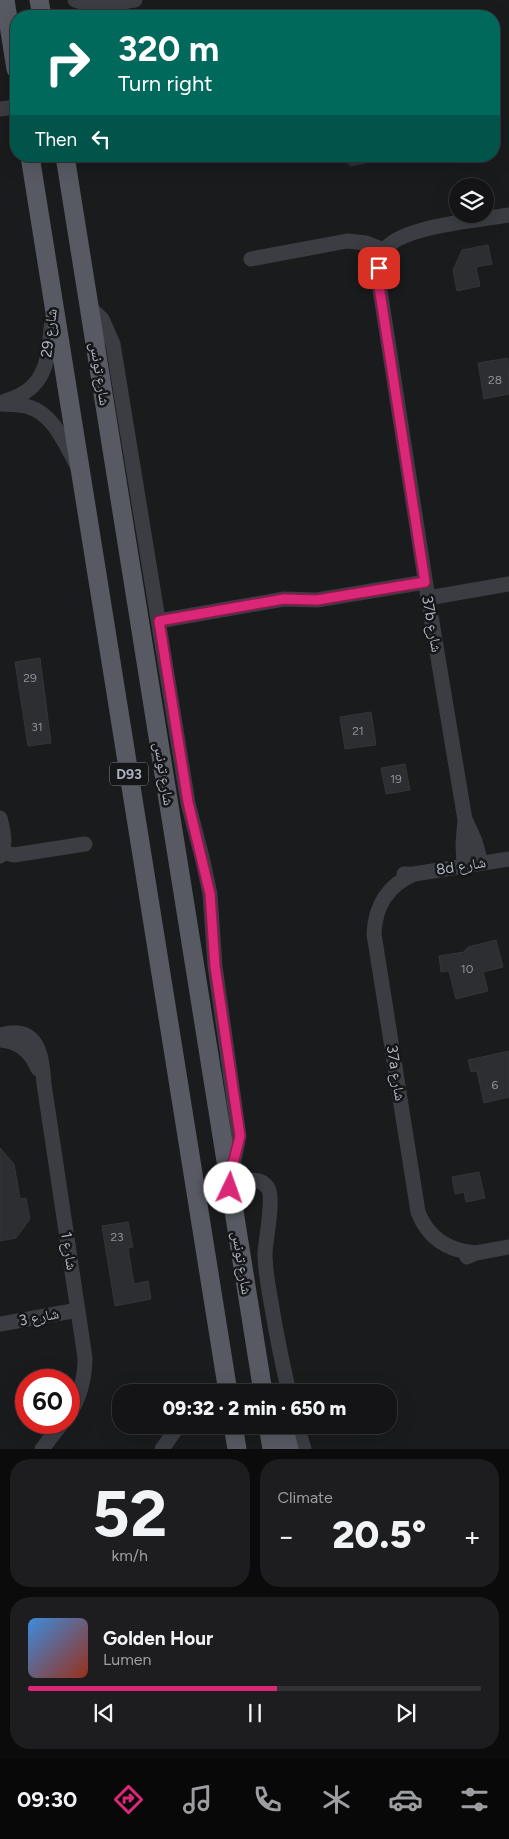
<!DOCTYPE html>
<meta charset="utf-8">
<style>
:root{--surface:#141416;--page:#1d1d1f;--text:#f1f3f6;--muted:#9d9ea1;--line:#333335;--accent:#db2777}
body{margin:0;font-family:Figtree,"Noto Naskh Arabic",sans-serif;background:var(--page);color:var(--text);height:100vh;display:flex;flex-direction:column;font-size:19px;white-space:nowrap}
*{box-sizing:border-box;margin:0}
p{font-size:16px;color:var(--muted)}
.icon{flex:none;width:28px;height:28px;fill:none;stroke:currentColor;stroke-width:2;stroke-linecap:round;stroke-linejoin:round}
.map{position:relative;height:1449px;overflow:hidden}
.sheet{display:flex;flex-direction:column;gap:10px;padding:10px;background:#0b0b0c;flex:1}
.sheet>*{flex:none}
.hud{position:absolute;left:10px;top:10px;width:490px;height:152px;border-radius:20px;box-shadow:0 5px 20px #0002,0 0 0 1px var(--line);background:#00695c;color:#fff;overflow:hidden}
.tools{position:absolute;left:449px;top:178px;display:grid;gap:10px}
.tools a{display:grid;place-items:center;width:45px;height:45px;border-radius:50%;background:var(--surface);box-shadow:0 5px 20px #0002,0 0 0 1px var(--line);font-size:25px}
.speed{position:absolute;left:15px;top:1369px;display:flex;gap:10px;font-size:25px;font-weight:700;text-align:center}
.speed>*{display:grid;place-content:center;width:65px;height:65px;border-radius:50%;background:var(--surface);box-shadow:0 5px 20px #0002,0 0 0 1px var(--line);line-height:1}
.speed .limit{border:8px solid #d22;background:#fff;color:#111}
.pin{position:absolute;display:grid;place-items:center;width:42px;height:42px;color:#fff;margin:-21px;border-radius:10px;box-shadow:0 2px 8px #0006}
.me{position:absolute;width:55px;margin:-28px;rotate:3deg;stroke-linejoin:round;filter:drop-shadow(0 0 4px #0008)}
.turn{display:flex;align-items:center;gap:18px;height:105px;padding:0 25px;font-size:22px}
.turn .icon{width:65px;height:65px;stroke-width:2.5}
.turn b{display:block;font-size:35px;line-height:42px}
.then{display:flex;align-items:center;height:48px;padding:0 25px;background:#0003;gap:10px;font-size:19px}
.big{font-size:38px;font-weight:800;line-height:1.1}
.sheet .tile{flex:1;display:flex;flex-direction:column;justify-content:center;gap:8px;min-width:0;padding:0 18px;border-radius:20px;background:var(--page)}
.sheet .dial{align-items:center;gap:0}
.dial b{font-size:65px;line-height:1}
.song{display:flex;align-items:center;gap:15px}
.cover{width:60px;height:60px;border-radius:8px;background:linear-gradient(135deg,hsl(210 70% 55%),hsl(10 70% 35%))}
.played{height:5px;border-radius:2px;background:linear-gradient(90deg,var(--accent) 55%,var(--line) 55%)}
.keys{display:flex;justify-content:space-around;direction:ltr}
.heat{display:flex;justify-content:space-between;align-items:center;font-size:28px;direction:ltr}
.sheet .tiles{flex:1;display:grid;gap:10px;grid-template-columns:1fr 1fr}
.tile:last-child{grid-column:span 2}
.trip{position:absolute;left:112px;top:1384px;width:285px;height:50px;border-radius:20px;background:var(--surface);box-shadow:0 5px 20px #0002,0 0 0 1px var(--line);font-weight:800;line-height:50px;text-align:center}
.tab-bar{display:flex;height:80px;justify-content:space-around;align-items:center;background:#080809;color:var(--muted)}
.tab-bar .icon{width:35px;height:35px}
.tab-bar .on{color:var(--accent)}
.tab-bar b{font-size:22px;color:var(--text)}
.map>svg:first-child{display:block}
.building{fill:#2d2e31;stroke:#343539}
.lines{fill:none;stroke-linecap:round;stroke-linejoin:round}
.minor{stroke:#3b3d43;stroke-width:15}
.major{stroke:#575a62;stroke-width:19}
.route-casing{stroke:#8e194d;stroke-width:12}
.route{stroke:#db2777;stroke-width:9}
.labels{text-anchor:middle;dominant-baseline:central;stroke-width:5;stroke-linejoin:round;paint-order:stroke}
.number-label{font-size:12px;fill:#8c919a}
.shield{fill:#151618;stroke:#7f848c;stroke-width:1}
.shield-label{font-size:14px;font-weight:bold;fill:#acb3be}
.street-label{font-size:15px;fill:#acb3be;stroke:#151618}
</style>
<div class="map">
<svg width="509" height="1449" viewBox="0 0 509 1449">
<rect width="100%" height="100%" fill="#1a1b1d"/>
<path class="building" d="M 340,156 L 376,156 L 377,160 L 351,166 Z
M 488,245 L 492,264 L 476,267 L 480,286 L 457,291 L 453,270 L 462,250 Z
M 508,358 L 509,394 L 484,399 L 478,363 Z
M 40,658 L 51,743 L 28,746 L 15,662 Z
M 371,712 L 376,745 L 345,749 L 340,717 Z
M 405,764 L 410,790 L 386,794 L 381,768 Z
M 496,940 L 503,967 L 483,972 L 488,991 L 456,999 L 449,971 L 441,972 L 439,956 L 464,952 L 468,947 Z
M 509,1051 L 509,1097 L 484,1103 L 477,1071 L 471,1072 L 468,1060 Z
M 0,1148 L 14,1164 L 20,1199 L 26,1198 L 30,1219 L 16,1238 L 0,1241 Z
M 479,1172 L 485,1198 L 466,1202 L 464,1192 L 455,1194 L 452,1177 Z
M 128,1222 L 133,1247 L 128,1248 L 134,1284 L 148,1281 L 151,1299 L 115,1306 L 102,1226 Z"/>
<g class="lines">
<path class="minor" d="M 75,0 C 96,8 114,3 135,0
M 0,109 L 16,107
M 251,259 L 347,241 L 366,243 L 384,250
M 89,307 L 102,319 L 113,344 L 188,803 L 203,861 L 210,894 L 215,966 L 239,1136 L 234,1160 L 228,1171
M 0,403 C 7,400 15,398 22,394 C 50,379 49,346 52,319
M 1,404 C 11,405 20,404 29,407 C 55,415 65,445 78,467
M 428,598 L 509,584
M 159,621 L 284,599 L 317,600 L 425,582
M 0,818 C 3,831 7,843 0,856
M 466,821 L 475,841 L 481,863
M 2,852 L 14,855 L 85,844
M 464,866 L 463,843 L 465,820 L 428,598 L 378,277 C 379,269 380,259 384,251 C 398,226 481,220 509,215
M 404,874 L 414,874 L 509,859
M 414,874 C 388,885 375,906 374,934 L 418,1212 C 428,1238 448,1251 476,1253
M 0,1035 C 39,1024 42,1056 44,1084 L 85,1358 C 85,1379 80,1397 69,1415
M 0,1040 C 19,1041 31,1052 38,1069
M 230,1188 C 241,1181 259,1175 268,1188 C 274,1197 266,1239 265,1253 C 265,1269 268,1286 271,1302 C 276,1332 282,1363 289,1392
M 467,1257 L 476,1253 L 509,1247
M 0,1324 L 78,1310
M 297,1425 L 304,1449
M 42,1449 L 63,1422
M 162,1449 L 179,1425"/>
<path class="major" d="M 5,0 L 16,69
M 39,0 L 42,16
M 30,156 L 228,1392
M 65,156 L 263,1392
M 233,1425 L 237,1449
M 268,1425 L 272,1449
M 283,1425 L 289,1449"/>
</g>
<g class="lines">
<g class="route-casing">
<path id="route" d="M 230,1188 L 228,1171 L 234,1160 L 240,1136 L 215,966 L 210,894 L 188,802 L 159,621 L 284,599 L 317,600 L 425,582 L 379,286 L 379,268"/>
</g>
<use href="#route" class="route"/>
</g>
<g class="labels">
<g class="number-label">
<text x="495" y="380">28</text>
<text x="30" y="678">29</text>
<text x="37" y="727">31</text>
<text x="358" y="731">21</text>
<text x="396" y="779">19</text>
<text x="467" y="969">10</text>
<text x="495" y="1085">6</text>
<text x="117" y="1237">23</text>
</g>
<rect class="shield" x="110" y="762.5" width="38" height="23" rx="4"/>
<g class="shield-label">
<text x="129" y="774">D93</text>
</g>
<g class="street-label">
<text transform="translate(49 333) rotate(-83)">شارع 29</text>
<text transform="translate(100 374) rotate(81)">شارع تونس</text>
<text transform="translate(432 624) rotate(80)">37b شارع</text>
<text transform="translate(164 774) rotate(81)">شارع تونس</text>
<text transform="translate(461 866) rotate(-9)">8d شارع</text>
<text transform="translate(396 1073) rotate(81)">37a شارع</text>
<text transform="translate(69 1251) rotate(81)">شارع 1</text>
<text transform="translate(242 1263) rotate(81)">شارع تونس</text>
<text transform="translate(39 1317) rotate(-11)">شارع 3</text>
</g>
</g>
</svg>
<div class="tools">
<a><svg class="icon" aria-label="layers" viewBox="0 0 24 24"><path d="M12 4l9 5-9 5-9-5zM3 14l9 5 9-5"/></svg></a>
</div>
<div class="speed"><div class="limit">60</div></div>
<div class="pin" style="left:379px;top:268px;background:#d93025"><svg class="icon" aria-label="arrive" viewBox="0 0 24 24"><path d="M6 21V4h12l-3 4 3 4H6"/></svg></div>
<svg class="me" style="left:230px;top:1188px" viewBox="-20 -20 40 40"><circle r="19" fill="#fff"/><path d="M0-13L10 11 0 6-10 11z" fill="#db2777"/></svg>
<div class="trip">09:32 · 2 min · 650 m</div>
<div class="hud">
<div class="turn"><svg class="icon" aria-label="right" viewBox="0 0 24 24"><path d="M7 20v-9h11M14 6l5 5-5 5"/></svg><div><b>320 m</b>Turn right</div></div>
<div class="then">Then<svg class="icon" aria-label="left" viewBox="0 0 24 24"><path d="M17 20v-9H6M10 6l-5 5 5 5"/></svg></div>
</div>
</div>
<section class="sheet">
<div class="tiles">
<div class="tile dial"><b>52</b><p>km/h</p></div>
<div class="tile"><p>Climate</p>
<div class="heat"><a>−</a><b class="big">20.5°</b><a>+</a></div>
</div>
<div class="tile">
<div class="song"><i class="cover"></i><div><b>Golden Hour</b><p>Lumen</p></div></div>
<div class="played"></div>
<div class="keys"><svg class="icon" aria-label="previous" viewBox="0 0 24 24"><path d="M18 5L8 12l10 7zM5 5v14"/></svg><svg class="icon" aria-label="pause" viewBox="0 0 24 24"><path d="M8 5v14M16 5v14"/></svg><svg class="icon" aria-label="next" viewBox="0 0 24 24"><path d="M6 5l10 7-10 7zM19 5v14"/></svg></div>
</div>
</div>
</section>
<nav class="tab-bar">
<b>09:30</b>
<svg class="icon on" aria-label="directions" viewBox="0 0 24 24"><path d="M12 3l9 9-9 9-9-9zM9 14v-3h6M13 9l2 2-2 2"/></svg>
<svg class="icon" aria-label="music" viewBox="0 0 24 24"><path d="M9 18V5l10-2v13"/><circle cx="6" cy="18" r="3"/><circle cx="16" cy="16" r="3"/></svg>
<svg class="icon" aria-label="phone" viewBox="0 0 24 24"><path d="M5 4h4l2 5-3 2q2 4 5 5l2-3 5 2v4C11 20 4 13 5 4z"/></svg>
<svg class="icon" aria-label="climate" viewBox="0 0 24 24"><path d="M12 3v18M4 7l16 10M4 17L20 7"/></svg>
<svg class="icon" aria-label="car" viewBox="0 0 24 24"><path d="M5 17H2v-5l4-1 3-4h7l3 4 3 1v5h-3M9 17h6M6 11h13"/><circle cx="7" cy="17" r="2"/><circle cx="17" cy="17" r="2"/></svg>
<svg class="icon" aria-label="filters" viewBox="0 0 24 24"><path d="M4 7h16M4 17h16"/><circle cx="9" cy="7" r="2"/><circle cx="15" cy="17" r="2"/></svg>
</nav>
